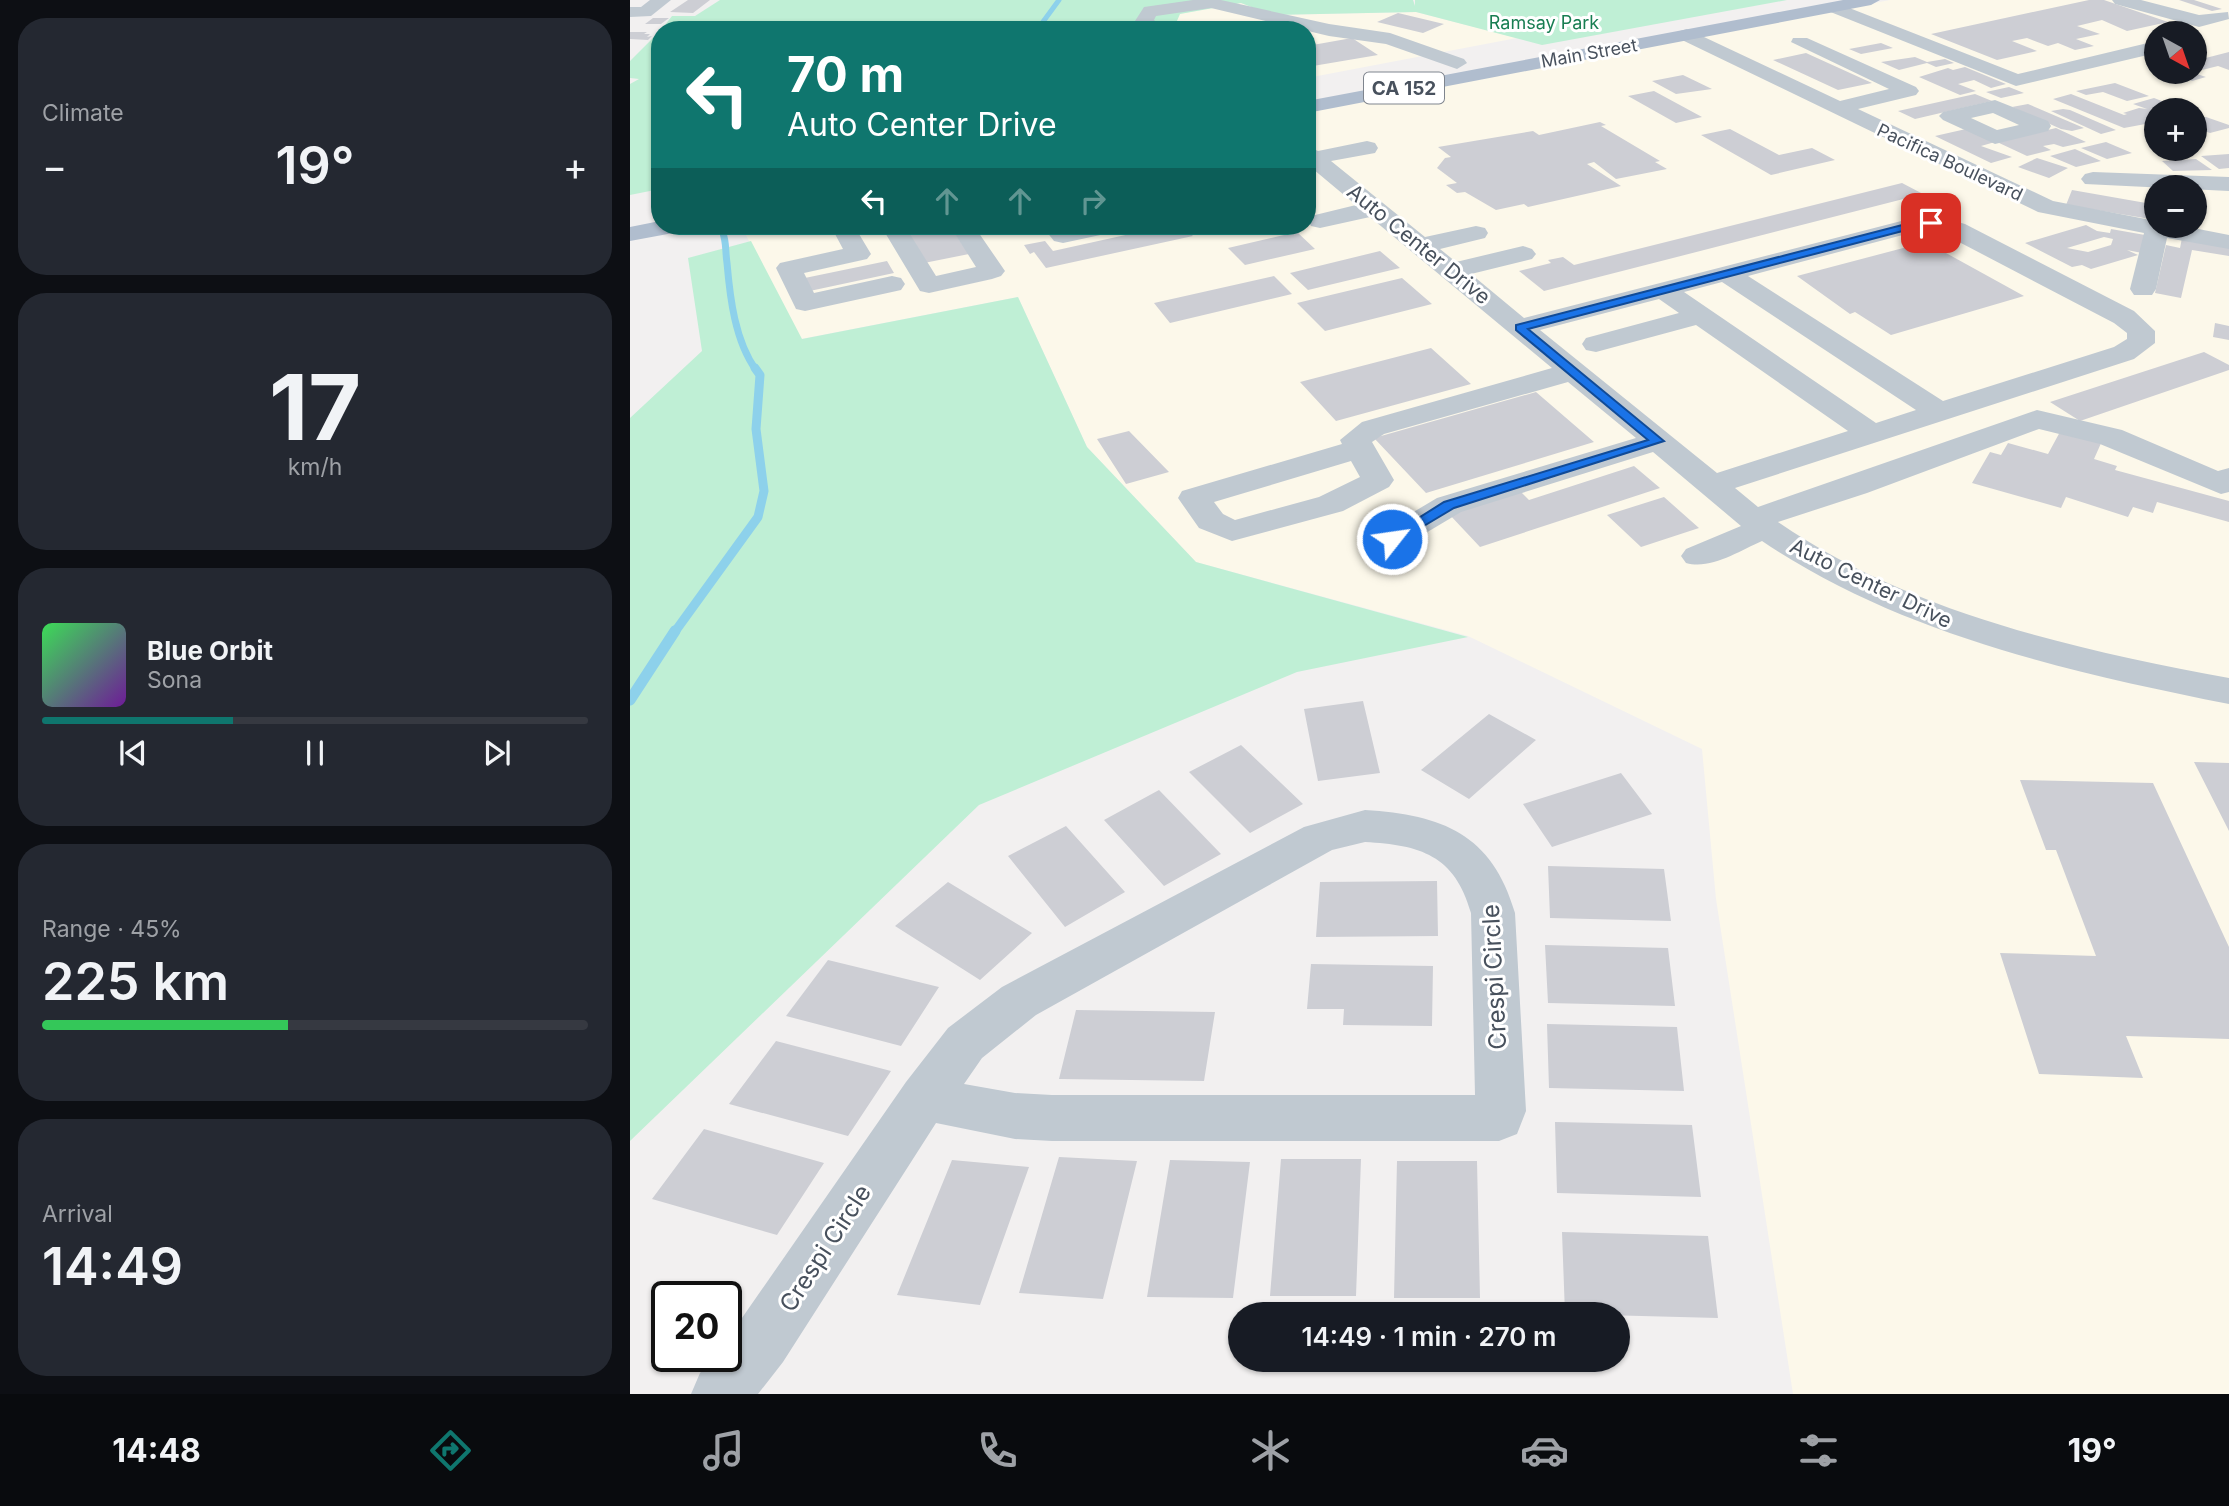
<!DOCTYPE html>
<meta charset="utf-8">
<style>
:root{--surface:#171b24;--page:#242831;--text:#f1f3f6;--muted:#9ea1a6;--line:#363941;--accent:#0f766e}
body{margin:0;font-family:Inter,sans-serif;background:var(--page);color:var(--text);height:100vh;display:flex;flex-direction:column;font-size:26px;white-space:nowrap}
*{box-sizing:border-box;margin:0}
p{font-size:23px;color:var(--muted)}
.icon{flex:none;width:38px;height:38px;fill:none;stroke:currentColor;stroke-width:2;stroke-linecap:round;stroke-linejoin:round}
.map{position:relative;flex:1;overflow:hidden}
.panel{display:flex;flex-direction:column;gap:18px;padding:18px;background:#0d0f14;width:630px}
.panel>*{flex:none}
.guide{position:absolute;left:21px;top:21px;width:665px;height:214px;border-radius:28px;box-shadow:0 2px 5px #0004;background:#0f766e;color:#fff;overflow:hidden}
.needle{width:46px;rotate:140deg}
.controls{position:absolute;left:1514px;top:21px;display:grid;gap:14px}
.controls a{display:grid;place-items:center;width:63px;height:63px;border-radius:50%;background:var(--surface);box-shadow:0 2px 5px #0004;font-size:35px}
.speed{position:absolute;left:21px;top:1281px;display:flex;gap:14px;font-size:35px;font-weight:700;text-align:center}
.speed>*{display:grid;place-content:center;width:91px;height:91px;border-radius:50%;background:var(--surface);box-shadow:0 2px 5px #0004;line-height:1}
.speed .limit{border:4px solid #111;border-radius:10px;background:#fff;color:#111}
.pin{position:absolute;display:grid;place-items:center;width:60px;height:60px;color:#fff;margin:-30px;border-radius:14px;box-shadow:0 4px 10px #0006}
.me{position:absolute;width:77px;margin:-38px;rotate:60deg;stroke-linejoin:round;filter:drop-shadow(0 0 5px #0008)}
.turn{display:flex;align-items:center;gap:24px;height:147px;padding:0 21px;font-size:32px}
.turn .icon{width:91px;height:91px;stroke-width:2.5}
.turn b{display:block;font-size:49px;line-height:60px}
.lanes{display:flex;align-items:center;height:66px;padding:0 21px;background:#0003;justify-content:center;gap:35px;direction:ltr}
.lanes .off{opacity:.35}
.big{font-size:52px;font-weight:600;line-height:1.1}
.panel .card{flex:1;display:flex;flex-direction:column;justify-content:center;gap:10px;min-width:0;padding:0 24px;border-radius:28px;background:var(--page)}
.panel .dial{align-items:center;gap:0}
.dial b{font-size:91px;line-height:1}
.song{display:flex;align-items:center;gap:21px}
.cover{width:84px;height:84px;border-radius:10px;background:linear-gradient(135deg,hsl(130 70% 55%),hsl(280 70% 35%))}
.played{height:7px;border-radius:4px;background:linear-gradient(90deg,var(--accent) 35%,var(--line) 35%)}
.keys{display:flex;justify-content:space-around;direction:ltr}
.heat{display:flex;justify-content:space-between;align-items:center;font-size:38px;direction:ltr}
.charge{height:10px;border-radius:5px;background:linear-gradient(90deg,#34c759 45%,var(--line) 0)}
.trip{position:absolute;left:598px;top:1302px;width:402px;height:70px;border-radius:35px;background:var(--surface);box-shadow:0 2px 5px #0004;font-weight:600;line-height:70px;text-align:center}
.tabs{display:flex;height:112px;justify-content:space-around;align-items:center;background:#090b0e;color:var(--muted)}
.tabs .icon{width:49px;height:49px}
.tabs .current{color:var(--accent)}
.tabs b{font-size:32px;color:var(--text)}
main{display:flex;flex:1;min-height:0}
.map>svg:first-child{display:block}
.commercial{fill:#fcf8ea;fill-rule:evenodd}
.green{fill:#bfefd5}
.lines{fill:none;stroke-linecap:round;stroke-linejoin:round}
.stream-far3{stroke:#8dd1eb;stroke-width:5}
.stream-far2{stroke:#8dd1eb;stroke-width:7}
.stream-far1{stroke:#8dd1eb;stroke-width:9}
.stream{stroke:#8dd1eb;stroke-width:11}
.building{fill:#cdced4;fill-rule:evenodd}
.minor{fill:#c0c9d1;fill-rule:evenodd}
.major{fill:#b0bdce;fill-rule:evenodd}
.route{fill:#1a73e8;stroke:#114b97;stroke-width:2}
.labels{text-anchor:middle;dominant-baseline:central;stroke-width:6;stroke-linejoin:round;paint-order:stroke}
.far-park-label{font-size:18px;fill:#187e52;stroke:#fff}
.far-street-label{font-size:18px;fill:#48515d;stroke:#fff}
.shield{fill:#fff;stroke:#7f858e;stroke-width:2}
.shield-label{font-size:19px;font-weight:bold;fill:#48515d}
.street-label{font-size:21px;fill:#48515d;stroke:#fff}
.near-street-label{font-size:24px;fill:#48515d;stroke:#fff}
</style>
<main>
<section class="panel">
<div class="card"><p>Climate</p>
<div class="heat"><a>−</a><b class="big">19°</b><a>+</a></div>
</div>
<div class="card dial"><b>17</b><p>km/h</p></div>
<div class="card">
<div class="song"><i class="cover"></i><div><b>Blue Orbit</b><p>Sona</p></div></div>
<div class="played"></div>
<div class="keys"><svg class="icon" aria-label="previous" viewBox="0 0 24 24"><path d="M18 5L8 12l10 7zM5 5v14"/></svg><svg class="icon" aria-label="pause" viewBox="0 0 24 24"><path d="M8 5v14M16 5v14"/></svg><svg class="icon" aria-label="next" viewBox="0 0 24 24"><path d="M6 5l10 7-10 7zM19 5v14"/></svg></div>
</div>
<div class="card"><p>Range · 45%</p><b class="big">225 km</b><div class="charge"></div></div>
<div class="card"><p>Arrival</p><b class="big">14:49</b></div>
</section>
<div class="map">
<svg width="1599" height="1394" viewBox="0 0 1599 1394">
<rect width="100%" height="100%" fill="#f2f0f0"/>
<path class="commercial" d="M 1260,0 L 1599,0 L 1599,1394 L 1163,1394 L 1086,899 L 1072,749 L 838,636 L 566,562 L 457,447 L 388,297 L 171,339 L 111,226 L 677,226 L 677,111 ZM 1526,33 L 1564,33 L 1564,72 L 1526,72 ZM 1526,110 L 1564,110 L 1564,149 L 1526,149 ZM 1526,187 L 1564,187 L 1564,226 L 1526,226 Z
M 611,3 L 642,15 L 786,12 L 887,38 L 677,78 L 677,30 L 543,30 L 549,14 Z"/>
<path class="green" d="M 90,0 L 783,0 L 785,6 L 785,0 L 1157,0 L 912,45 L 786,12 L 642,15 L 611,3 L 550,14 L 543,30 L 31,30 L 42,16 L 65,16 Z
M 30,31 L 30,189 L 0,195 L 0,84 L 9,79 L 0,78 L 0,61 Z
M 121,241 L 172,339 L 388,297 L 457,447 L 566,562 L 838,637 L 667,672 L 349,805 L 0,1141 L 0,418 L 72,351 L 58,258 Z"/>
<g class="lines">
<path class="stream-far3" d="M 407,30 L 429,0"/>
<path class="stream-far2" d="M 92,230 C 97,243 95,250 97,263 C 100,298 105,341 126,370"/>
<path class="stream-far1" d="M 44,633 L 128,517 L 134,491 L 126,429 L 130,375 L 125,368"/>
<path class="stream" d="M 0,700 L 45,631"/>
</g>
<path class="building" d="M 58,0 L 80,0 L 63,13 L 40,12 Z
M 1459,0 L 1474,0 L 1538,22 L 1497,31 L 1472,20 L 1447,26 L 1470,34 L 1446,39 L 1464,46 L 1445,50 L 1428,43 L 1418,46 L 1397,38 L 1382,41 L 1407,51 L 1367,60 L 1301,34 Z
M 1549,0 L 1564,0 L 1592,9 L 1582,11 Z
M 768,13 L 814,24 L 793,33 L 747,22 Z
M 23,18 L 39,18 L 31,24 L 15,24 Z
M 0,32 L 17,32 L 14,34 L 20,34 L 17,37 L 22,36 L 18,40 L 0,39 Z
M 722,38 L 748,55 L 677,67 L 677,46 Z
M 1251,43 L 1263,48 L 1231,54 L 1219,49 Z
M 1599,52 L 1599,70 L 1588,66 L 1564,72 L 1564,61 Z
M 1176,53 L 1242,83 L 1208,90 L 1143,60 Z
M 1285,57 L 1297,62 L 1315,59 L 1324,63 L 1306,67 L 1297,63 L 1269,70 L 1251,62 Z
M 1335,67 L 1376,84 L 1361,88 L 1344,80 L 1328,84 L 1346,91 L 1330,95 L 1289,77 L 1318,68 L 1323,70 Z
M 1539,72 L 1561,72 L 1576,77 L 1562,81 Z
M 1053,75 L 1082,89 L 1046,94 L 1022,81 Z
M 1485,83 L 1519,96 L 1497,101 L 1473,92 L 1456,95 L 1446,91 Z
M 1379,87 L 1394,93 L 1371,98 L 1356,92 Z
M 1024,91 L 1072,117 L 1046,123 L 998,96 Z
M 1345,94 L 1362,101 L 1285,119 L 1268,111 Z
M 1441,94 L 1494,115 L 1497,114 L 1493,113 L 1509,108 L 1517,109 L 1503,104 L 1524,98 L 1555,110 L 1526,110 L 1526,122 L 1494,128 L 1423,99 Z
M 1398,104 L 1454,128 L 1442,131 L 1431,129 L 1382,107 Z
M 1433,109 L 1440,110 L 1486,130 L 1471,134 L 1421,111 Z
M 1576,117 L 1599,125 L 1599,128 L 1580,133 L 1564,127 L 1564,120 Z
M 970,122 L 976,125 L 971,126 L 1030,161 L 1025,162 L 1037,169 L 986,179 L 964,162 L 957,164 L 991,186 L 898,207 L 894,204 L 866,210 L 835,192 L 827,193 L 816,185 L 827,183 L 807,168 L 815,158 L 821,157 L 808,147 L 903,131 L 909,135 Z
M 1426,128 L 1456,142 L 1433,147 L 1424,144 L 1413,146 L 1421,150 L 1397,156 L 1367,142 Z
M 1100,129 L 1149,155 L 1182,148 L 1205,160 L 1141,175 L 1071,135 Z
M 1336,129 L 1365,142 L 1351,146 L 1382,157 L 1361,163 L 1305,136 Z
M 1476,142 L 1502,153 L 1477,159 L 1451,148 Z
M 1445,149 L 1471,161 L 1446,167 L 1420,156 Z
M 1599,154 L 1599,168 L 1589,169 L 1571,156 Z
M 1407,158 L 1438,168 L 1419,178 L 1388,167 Z
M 1566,159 L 1582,170 L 1543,171 L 1532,161 Z
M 1272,183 L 1293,194 L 914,291 L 889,271 L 921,263 L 918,260 L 933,257 L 944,265 Z
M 1442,190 L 1516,203 L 1519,194 L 1526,195 L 1526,220 L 1436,205 Z
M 1456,225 L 1467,231 L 1480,233 L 1481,229 L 1515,235 L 1512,253 L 1497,250 L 1508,255 L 1461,269 L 1452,265 L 1442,267 L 1395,243 ZM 1474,237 L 1483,239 L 1481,245 L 1458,252 L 1437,248 Z
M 309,226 L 320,226 L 339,254 L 289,264 L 271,233 Z
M 503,226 L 553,226 L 563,236 L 416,268 L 404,252 L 400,254 L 394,245 L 415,241 L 423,251 L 509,232 Z
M 667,232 L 685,249 L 615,265 L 598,248 Z
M 1552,238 L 1599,246 L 1599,256 L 1562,250 L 1551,298 L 1525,293 L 1536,245 L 1550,248 Z
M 1296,242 L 1394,296 L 1261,335 L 1225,312 L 1220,314 L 1167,276 Z
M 750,251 L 770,268 L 678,290 L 660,273 Z
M 257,261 L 264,273 L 175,292 L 170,279 Z
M 644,276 L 662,294 L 540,323 L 524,303 Z
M 772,278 L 802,304 L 695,331 L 667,303 Z
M 1585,323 L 1599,326 L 1599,340 L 1583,337 Z
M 801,348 L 841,384 L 706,421 L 670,382 Z
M 1574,352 L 1599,365 L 1599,370 L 1450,421 L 1420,402 Z
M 906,392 L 964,442 L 796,493 L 744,438 Z
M 1431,430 L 1472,441 L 1464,459 L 1487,466 L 1485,470 L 1599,501 L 1599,522 L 1527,502 L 1523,513 L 1503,507 L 1498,517 L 1436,497 L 1431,508 L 1342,483 L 1360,452 L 1371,455 L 1378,443 L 1418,454 Z
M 499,431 L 539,472 L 496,484 L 467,439 Z
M 1004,466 L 1030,488 L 850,547 L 819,514 L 890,491 L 899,500 Z
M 1034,497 L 1069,528 L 1011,547 L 977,515 Z
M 733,701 L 750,773 L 688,781 L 674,709 Z
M 859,714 L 906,740 L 839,799 L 791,770 Z
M 611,745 L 673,804 L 620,833 L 559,772 Z
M 1564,762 L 1599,763 L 1599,831 Z
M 991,773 L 1022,814 L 922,847 L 893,804 Z
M 1390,780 L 1523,783 L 1599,947 L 1599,1039 L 1496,1036 L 1513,1078 L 1409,1074 L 1370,953 L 1466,956 L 1426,850 L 1416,850 Z
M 529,790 L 591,854 L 534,886 L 474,820 Z
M 436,826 L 495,892 L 435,927 L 378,856 Z
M 918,866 L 1034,869 L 1041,921 L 920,918 Z
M 807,881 L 808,936 L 686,937 L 690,882 Z
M 318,882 L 402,933 L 350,980 L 265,926 Z
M 915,945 L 1038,948 L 1045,1006 L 918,1003 Z
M 198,960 L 309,987 L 271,1046 L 156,1016 Z
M 681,964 L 803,966 L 802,1026 L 713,1025 L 714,1009 L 677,1009 Z
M 446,1010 L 585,1012 L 574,1081 L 429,1079 Z
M 917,1024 L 1047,1027 L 1054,1091 L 919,1088 Z
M 146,1041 L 261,1071 L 218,1136 L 99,1104 Z
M 925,1122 L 1062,1125 L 1071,1197 L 927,1193 Z
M 74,1129 L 194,1163 L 147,1235 L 22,1199 Z
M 429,1157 L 507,1161 L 473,1299 L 389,1293 Z
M 651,1159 L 731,1159 L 726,1296 L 640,1296 Z
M 322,1160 L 399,1167 L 350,1305 L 267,1295 Z
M 540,1160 L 620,1162 L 603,1298 L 517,1297 Z
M 767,1161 L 847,1161 L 850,1298 L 764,1298 Z
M 932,1232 L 1078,1236 L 1088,1318 L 935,1314 Z"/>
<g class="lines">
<path class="minor" d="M 20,0 L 41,0 L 21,16 L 0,17 L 0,7 L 11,7 Z
M 563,0 L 591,0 L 699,24 L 760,33 L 834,59 L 837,63 L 827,69 L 756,44 L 699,36 L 581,8 L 526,16 L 524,20 L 535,30 L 514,30 L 505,21 L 514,7 Z
M 1482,0 L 1511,0 L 1569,15 L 1598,12 L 1599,19 L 1569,27 L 1485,4 Z
M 1204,2 L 1388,74 L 1526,41 L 1526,53 L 1386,86 L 1198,11 L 1195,7 Z
M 1057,29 L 1210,101 L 1259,89 L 1161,42 L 1163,38 L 1177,38 L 1286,87 L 1289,91 L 1286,95 L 1228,109 L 1423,201 L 1526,221 L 1526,226 L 1553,226 L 1599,235 L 1599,249 L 1537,238 L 1526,289 L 1522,295 L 1504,295 L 1500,289 L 1514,233 L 1408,212 L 1050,39 L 1048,35 L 1050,31 Z
M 1365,100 L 1418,121 L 1421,126 L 1418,131 L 1365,144 L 1313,120 L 1309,116 L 1313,112 ZM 1363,113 L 1389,125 L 1367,130 L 1341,118 Z
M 737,141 L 745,143 L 748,148 L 745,153 L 701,161 L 795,237 L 846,226 L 855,228 L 858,233 L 855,238 L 810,249 L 826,262 L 893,246 L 902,249 L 906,254 L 902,259 L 841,274 L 894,318 L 1283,218 L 1310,217 L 1335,224 L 1504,311 L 1525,331 L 1525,343 L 1504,359 L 1105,488 L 1128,507 L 1407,410 L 1492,430 L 1588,471 L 1599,468 L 1599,492 L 1591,494 L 1470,444 L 1409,429 L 1237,493 L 1148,522 C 1280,613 1444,649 1599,678 L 1599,704 C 1439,672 1270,634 1132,541 C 1109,551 1081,570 1056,563 L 1051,556 L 1056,549 L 1111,526 L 1023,452 L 831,512 L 774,546 L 762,549 L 750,546 L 745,539 L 750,532 L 807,498 L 1006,438 L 938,382 L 754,434 L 742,442 L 764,480 L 759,487 L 713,511 L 602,541 L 569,528 L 548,498 L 552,491 L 712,444 L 710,440 L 732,422 L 922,368 L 740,217 L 690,228 L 681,226 L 678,221 L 681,216 L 726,205 L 677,164 L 677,146 L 688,151 ZM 1308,231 L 1484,323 L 1497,333 L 1497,339 L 1484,347 L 1313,401 L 1118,276 L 1284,232 ZM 1092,282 L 1286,410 L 1246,423 L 1054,292 ZM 1029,299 L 1049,313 L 956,338 L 952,344 L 956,350 L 966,352 L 1066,325 L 1218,431 L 1087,473 L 910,330 ZM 721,461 L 730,477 L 689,497 L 605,520 L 593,514 L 584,502 Z
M 1463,172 L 1599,177 L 1599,191 L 1455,184 L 1451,179 L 1455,174 Z
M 210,226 L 246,226 L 243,231 L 229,234 L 241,254 L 237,259 L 174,273 L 184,293 L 262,276 L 271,278 L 275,284 L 271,290 L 262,292 L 175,311 L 166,309 L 146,268 L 150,263 L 213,249 L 205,234 Z
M 251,226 L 275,226 L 306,276 L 346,267 L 320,226 L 344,226 L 375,271 L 371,276 L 362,279 L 299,293 L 290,291 Z
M 412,226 L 492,226 L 489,231 L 433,243 L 424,241 Z
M 735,810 C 813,815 862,834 885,913 L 896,1111 L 887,1134 L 869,1141 L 422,1141 L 385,1139 L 306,1123 L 153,1362 L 128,1394 L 61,1394 L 70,1373 L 84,1356 L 96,1356 L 96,1341 L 276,1082 L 318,1028 L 372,987 L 674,827 ZM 735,842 C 790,845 825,855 841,913 L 845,1095 L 422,1095 L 385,1093 L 334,1084 L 352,1058 L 406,1015 L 702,850 Z"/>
<path class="major" d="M 1213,0 L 1250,0 L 1241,5 L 677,113 L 677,101 Z
M 30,221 L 30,226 L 57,226 L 54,231 L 0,241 L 0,227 Z"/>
</g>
<path class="route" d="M 1301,220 L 1305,225 L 1284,228 L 898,329 L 1034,441 L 824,508 L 767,542 L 755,539 L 814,502 L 1018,440 L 886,330 L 886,325 L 1280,223 Z"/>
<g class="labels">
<g class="far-park-label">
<text x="914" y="22">Ramsay Park</text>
</g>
<g class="far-street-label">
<text transform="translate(959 53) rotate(-10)">Main Street</text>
<text transform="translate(1320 162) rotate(25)">Pacifica Boulevard</text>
</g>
<rect class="shield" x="734" y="72.5" width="80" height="31" rx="5"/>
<g class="shield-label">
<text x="774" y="88">CA 152</text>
</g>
<g class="street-label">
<text transform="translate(789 244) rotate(39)">Auto Center Drive</text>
<text transform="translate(1241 583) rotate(26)">Auto Center Drive</text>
</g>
<g class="near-street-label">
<text transform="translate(864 977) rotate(-93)">Crespi Circle</text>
<text transform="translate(195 1248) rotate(-57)">Crespi Circle</text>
</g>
</g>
</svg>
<div class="controls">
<a><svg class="needle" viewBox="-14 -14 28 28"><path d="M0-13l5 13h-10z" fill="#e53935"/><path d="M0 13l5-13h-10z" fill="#9ea1a6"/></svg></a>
<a>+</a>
<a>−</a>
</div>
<div class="speed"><div class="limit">20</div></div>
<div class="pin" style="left:1301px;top:223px;background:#d93025"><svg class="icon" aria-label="arrive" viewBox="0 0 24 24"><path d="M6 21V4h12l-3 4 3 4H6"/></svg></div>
<svg class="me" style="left:762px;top:539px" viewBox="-20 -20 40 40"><circle r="17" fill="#1a73e8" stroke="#fff" stroke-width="3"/><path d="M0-11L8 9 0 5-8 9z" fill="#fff"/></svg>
<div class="trip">14:49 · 1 min · 270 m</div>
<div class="guide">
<div class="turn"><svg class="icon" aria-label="left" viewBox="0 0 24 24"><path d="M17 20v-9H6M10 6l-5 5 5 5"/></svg><div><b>70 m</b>Auto Center Drive</div></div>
<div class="lanes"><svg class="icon" aria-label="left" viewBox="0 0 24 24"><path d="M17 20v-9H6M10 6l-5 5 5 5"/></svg><svg class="icon off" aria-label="ahead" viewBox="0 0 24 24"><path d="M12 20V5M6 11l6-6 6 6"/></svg><svg class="icon off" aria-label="ahead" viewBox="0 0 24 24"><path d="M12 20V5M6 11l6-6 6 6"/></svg><svg class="icon off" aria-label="right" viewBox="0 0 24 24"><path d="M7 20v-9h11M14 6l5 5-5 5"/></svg></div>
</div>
</div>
</main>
<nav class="tabs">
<b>14:48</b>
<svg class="icon current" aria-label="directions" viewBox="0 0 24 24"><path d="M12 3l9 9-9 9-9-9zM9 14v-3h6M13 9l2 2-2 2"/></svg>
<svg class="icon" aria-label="music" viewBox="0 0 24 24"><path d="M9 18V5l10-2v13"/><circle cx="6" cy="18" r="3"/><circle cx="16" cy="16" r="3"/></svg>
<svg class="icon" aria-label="phone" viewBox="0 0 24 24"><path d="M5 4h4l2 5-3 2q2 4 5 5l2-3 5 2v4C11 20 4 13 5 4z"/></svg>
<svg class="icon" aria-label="climate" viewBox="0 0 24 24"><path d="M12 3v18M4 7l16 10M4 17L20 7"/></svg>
<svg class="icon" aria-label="car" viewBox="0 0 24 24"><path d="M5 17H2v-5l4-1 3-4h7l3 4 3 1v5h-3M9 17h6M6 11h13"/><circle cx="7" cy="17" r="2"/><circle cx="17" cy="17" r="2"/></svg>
<svg class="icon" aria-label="filters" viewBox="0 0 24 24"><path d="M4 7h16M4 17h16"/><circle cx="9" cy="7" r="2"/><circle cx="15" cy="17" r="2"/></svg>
<b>19°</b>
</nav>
